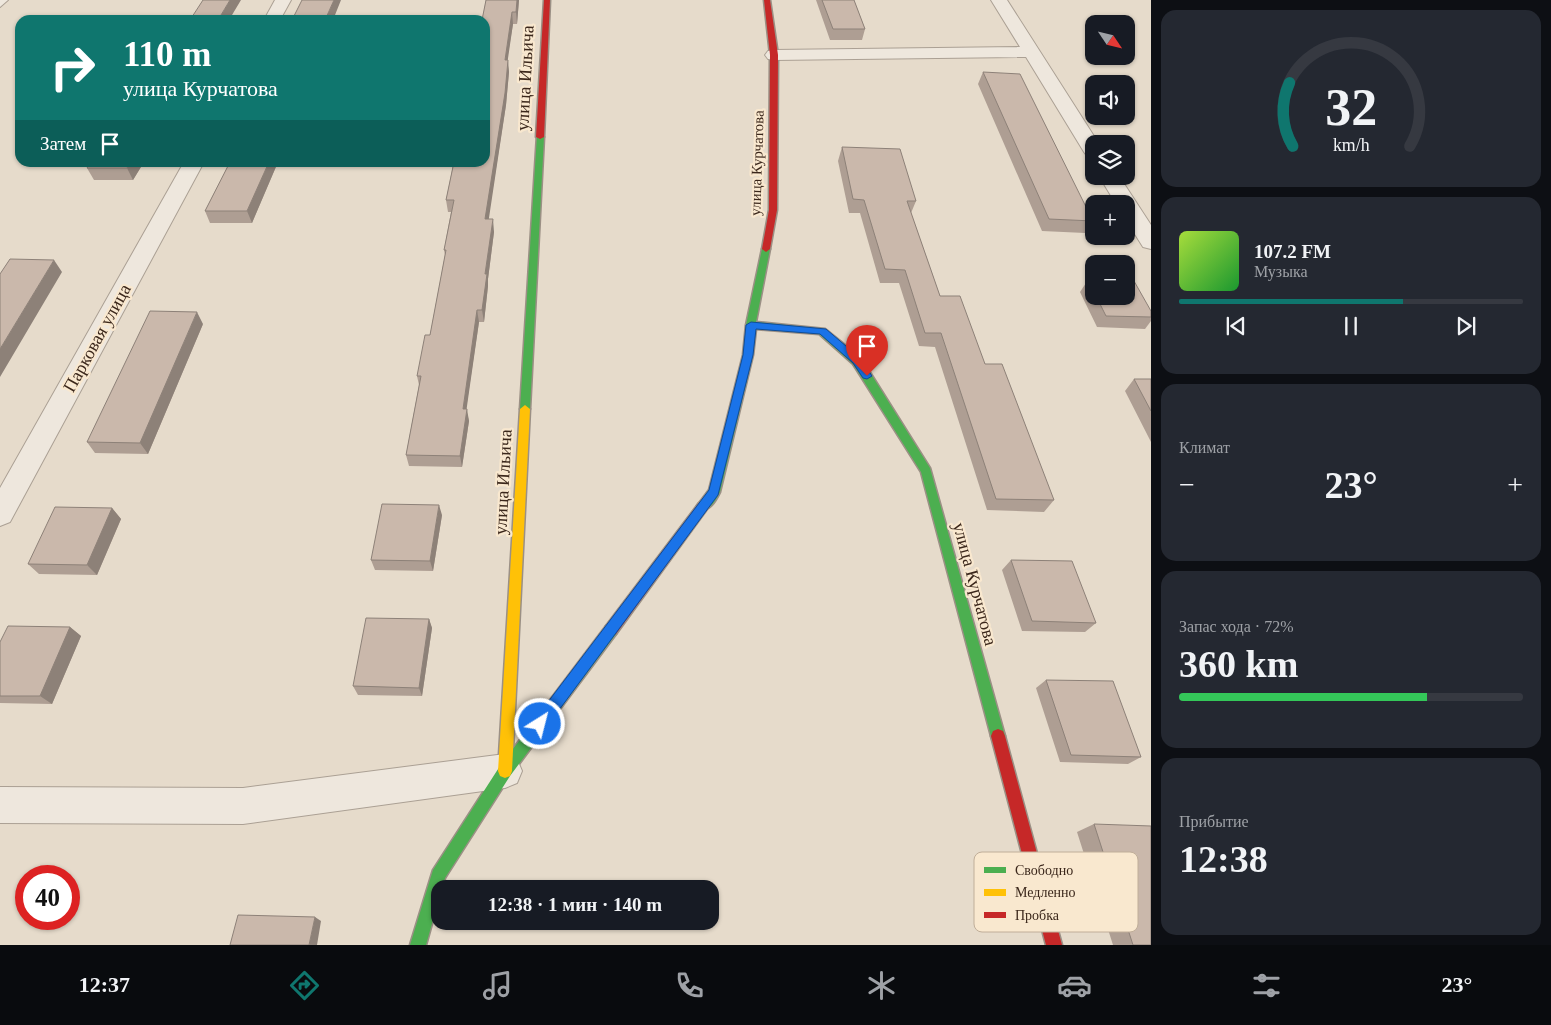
<!DOCTYPE html>
<html lang="ru">
<meta charset="utf-8">
<style>
:root{--surface:#171b24;--page:#242831;--text:#f1f3f6;--muted:#9ea1a6;--line:#363941;--accent:#0f766e}
body{margin:0;font-family:"Times New Roman",serif;background:var(--page);color:var(--text);height:100vh;display:flex;flex-direction:column;font-size:19px;white-space:nowrap}
*{box-sizing:border-box;margin:0}
p{font-size:16px;color:var(--muted)}
.icon{flex:none;width:28px;height:28px;fill:none;stroke:currentColor;stroke-width:2;stroke-linecap:round;stroke-linejoin:round}
.map{position:relative;flex:1;overflow:hidden}
.panel{display:flex;flex-direction:column;gap:10px;padding:10px;background:#0d0f14;width:400px}
.panel>*{flex:none}
.hud{position:absolute;left:15px;top:15px;width:475px;height:152px;border-radius:15px;box-shadow:0 1px 4px #0004;background:#0f766e;color:#fff;overflow:hidden}
.needle{width:32px;rotate:125deg}
.buttons{position:absolute;left:1085px;top:15px;display:grid;gap:10px}
.buttons a{display:grid;place-items:center;width:50px;height:50px;border-radius:10px;background:var(--surface);box-shadow:0 1px 4px #0004;font-size:25px}
.speed{position:absolute;left:15px;top:865px;display:flex;gap:10px;font-size:25px;font-weight:700;text-align:center}
.speed>*{display:grid;place-content:center;width:65px;height:65px;border-radius:50%;background:var(--surface);box-shadow:0 1px 4px #0004;line-height:1}
.speed .limit{border:8px solid #d22;background:#fff;color:#111}
.pin{position:absolute;display:grid;place-items:center;width:42px;height:42px;color:#fff;margin:-51px -21px;border-radius:50% 50% 50% 0;rotate:-45deg;box-shadow:0 0 5px #0007}
.pin .icon{rotate:45deg}
.me{position:absolute;width:55px;margin:-28px;rotate:36deg;stroke-linejoin:round;filter:drop-shadow(0 0 4px #0008)}
.turn{display:flex;align-items:center;gap:18px;height:105px;padding:0 25px;font-size:22px}
.turn .icon{width:65px;height:65px;stroke-width:2.5}
.turn b{display:block;font-size:35px;line-height:42px}
.then{display:flex;align-items:center;height:48px;padding:0 25px;background:#0003;gap:10px;font-size:19px}
.big{font-size:38px;font-weight:700;line-height:1.1}
.panel .tile{flex:1;display:flex;flex-direction:column;justify-content:center;gap:8px;min-width:0;padding:0 18px;border-radius:15px;background:var(--page)}
.panel .dial{align-items:center;gap:0}
.dial svg{height:130px;overflow:visible;fill:none;stroke:var(--line);stroke-width:7;stroke-linecap:round;text-anchor:middle}
.dial text{fill:var(--text);stroke:none}
.song{display:flex;align-items:center;gap:15px}
.cover{width:60px;height:60px;border-radius:8px;background:linear-gradient(135deg,hsl(80 70% 55%),hsl(130 70% 35%))}
.played{height:5px;border-radius:2px;background:linear-gradient(90deg,var(--accent) 65%,var(--line) 65%)}
.keys{display:flex;justify-content:space-around;direction:ltr}
.heat{display:flex;justify-content:space-between;align-items:center;font-size:28px;direction:ltr}
.charge{height:8px;border-radius:4px;background:linear-gradient(90deg,#34c759 72%,var(--line) 0)}
.trip{position:absolute;left:431px;top:880px;width:288px;height:50px;border-radius:15px;background:var(--surface);box-shadow:0 1px 4px #0004;font-weight:700;line-height:50px;text-align:center}
.tab-bar{display:flex;height:80px;justify-content:space-around;align-items:center;background:#090b0e;color:var(--muted)}
.tab-bar .icon{width:35px;height:35px}
.tab-bar .selected{color:var(--accent)}
.tab-bar b{font-size:22px;color:var(--text)}
main{display:flex;flex:1;min-height:0}
.map>svg:first-child{display:block}
.lines{fill:none;stroke-linecap:round;stroke-linejoin:round}
.lane-casing{stroke:#aba094;stroke-width:2}
.street-casing{stroke:#aba094;stroke-width:2}
.fast-casing{stroke:#9b9085;stroke-width:3}
.slow-casing{stroke:#9b9085;stroke-width:3}
.jam-casing{stroke:#9b9085;stroke-width:3}
.lane{fill:#eee7dd;fill-rule:evenodd}
.street{fill:#eee7dd;fill-rule:evenodd}
.fast{fill:#4caf50;fill-rule:evenodd}
.slow{fill:#ffc107;fill-rule:evenodd}
.jam{fill:#c62828;fill-rule:evenodd}
.wall{fill:#ae9e93}
.shaded-wall{fill:#8d8178}
.building{fill:#cab8ab;stroke:#8d8178}
.route{fill:#1a73e8;stroke:#114b97}
.labels{text-anchor:middle;dominant-baseline:central;stroke-width:4.5;stroke-linejoin:round;paint-order:stroke}
.far-street-label{font-size:15px;fill:#3b271b;stroke:#f9e8cf}
.street-label{font-size:18px;fill:#3b271b;stroke:#f9e8cf}
.key{fill:#f9e8cf;stroke:#c0ae99;stroke-width:1}
.key-label{font-size:14px;fill:#3b271b}
</style>
<main>
<div class="map">
<svg width="1151" height="945" viewBox="0 0 1151 945">
<rect width="100%" height="100%" fill="#e6dbcb"/>
<g class="lines">
<g class="lane-casing">
<path id="lane" d="M 0,0 L 8,0 L 0,7 Z"/>
</g>
<g class="street-casing">
<path id="street" d="M 275,0 L 291,0 L 280,20 L 264,20 Z
M 991,0 L 1007,0 L 1099,144 L 1094,144 L 1094,158 L 1087,156 L 1084,152 L 1026,57 L 774,60 L 768,59 L 765,55 L 768,51 L 774,50 L 1020,47 Z
M 184,162 L 204,162 L 10,522 L 0,526 L 0,488 Z
M 1099,176 L 1119,176 L 1151,225 L 1151,249 L 1143,247 L 1126,220 L 1126,204 L 1116,204 Z
M 505,754 L 517,759 L 522,771 L 517,783 L 505,788 L 243,824 L 0,823 L 0,787 L 243,788 Z"/>
</g>
<g class="fast-casing">
<path id="fast" d="M 537,135 L 544,137 L 530,409 L 525,413 L 520,409 Z
M 766,246 L 770,249 L 756,322 L 825,329 L 861,358 L 930,468 L 1005,736 L 1003,741 L 998,743 L 993,741 L 991,736 L 921,472 L 853,364 L 819,334 L 756,329 L 753,355 L 720,492 C 716,500 709,513 699,509 L 697,506 L 709,490 L 743,355 L 746,325 L 762,249 Z
M 611,624 L 616,626 L 617,630 L 616,634 L 510,776 L 445,878 L 442,889 L 440,889 L 440,895 L 426,945 L 410,945 L 433,870 L 500,766 L 606,626 Z"/>
</g>
<g class="slow-casing">
<path id="slow" d="M 525,405 L 530,409 L 512,771 L 510,776 L 505,778 L 500,776 L 498,771 L 520,409 Z"/>
</g>
<g class="jam-casing">
<path id="jam" d="M 544,0 L 550,0 L 544,137 L 540,139 L 536,137 Z
M 764,0 L 770,0 L 778,55 L 777,210 L 770,249 L 766,252 L 762,249 L 769,210 L 770,55 Z
M 703,501 L 707,503 L 709,506 L 707,509 L 616,634 L 611,636 L 606,634 L 605,630 L 606,626 L 699,503 Z
M 998,729 L 1003,731 L 1005,736 L 1062,945 L 1046,945 L 991,736 L 993,731 Z"/>
</g>
<use href="#lane" class="lane"/>
<use href="#street" class="street"/>
<use href="#fast" class="fast"/>
<use href="#slow" class="slow"/>
<use href="#jam" class="jam"/>
</g>
<path class="wall" d="M 486,0 L 519,0 L 517,24 L 513,24 L 507,60 L 509,72 L 506,105 L 488,219 L 494,232 L 488,279 L 488,286 L 484,322 L 479,322 L 466,409 L 469,421 L 462,467 L 409,466 L 406,455 L 419,385 L 417,376 L 430,335 L 445,255 L 444,250 L 451,212 L 448,212 L 446,200 Z
M 816,0 L 854,0 L 865,29 L 862,40 L 830,40 Z
M 983,72 L 1093,221 L 1085,233 L 1042,231 L 978,84 Z
M 842,147 L 916,201 L 911,213 L 940,296 L 985,364 L 1054,500 L 1044,512 L 987,510 L 935,347 L 919,346 L 899,283 L 880,283 L 860,213 L 849,213 L 838,161 Z
M 144,162 L 133,180 L 94,180 L 87,168 Z
M 230,162 L 278,162 L 252,223 L 210,223 L 205,211 Z
M 1088,280 L 1094,292 L 1094,296 L 1126,296 L 1151,311 L 1151,321 L 1145,329 L 1097,327 L 1080,292 Z
M 203,324 L 148,454 L 95,453 L 87,442 Z
M 1134,379 L 1151,379 L 1151,442 L 1125,391 Z
M 112,508 L 121,519 L 97,575 L 39,574 L 28,564 Z
M 442,515 L 433,571 L 375,570 L 371,560 Z
M 1011,560 L 1096,623 L 1085,632 L 1022,631 L 1002,570 Z
M 429,619 L 432,628 L 422,696 L 358,695 L 353,686 Z
M 70,627 L 81,636 L 52,704 L 0,703 L 0,642 Z
M 1046,680 L 1141,757 L 1128,764 L 1060,762 L 1036,688 Z
M 1094,824 L 1151,945 L 1113,945 L 1077,832 Z"/>
<path class="shaded-wall" d="M 230,0 L 241,0 L 229,20 L 218,20 Z
M 334,0 L 341,0 L 333,20 L 325,20 Z
M 517,0 L 519,0 L 517,24 L 516,12 Z
M 512,12 L 513,24 L 506,72 L 505,60 Z
M 508,60 L 509,72 L 506,105 L 487,231 L 485,219 Z
M 131,162 L 144,162 L 133,180 L 127,168 Z
M 269,162 L 278,162 L 252,223 L 247,211 Z
M 493,219 L 494,232 L 488,279 L 488,286 L 484,322 L 482,310 L 485,274 Z
M 54,260 L 62,272 L 0,377 L 0,349 Z
M 477,310 L 479,322 L 465,420 L 463,409 Z
M 197,312 L 203,324 L 148,454 L 140,443 Z
M 467,409 L 469,421 L 462,467 L 460,456 Z
M 439,505 L 442,515 L 433,571 L 430,561 Z
M 112,508 L 121,519 L 97,575 L 87,565 Z
M 429,619 L 432,628 L 422,696 L 419,688 Z
M 70,627 L 81,636 L 52,704 L 40,696 Z
M 315,917 L 321,921 L 317,945 L 309,945 Z"/>
<path class="building" d="M 203,0 L 230,0 L 218,20 L 190,20 Z
M 302,0 L 334,0 L 325,20 L 292,20 Z
M 486,0 L 517,0 L 516,12 L 512,12 L 505,60 L 508,60 L 505,93 L 485,219 L 493,219 L 485,274 L 487,274 L 482,310 L 477,310 L 463,409 L 467,409 L 460,456 L 406,455 L 421,376 L 417,376 L 425,335 L 430,335 L 446,250 L 444,250 L 454,200 L 446,200 L 454,162 L 485,162 L 485,20 L 482,20 Z
M 822,0 L 854,0 L 865,29 L 833,29 Z
M 983,72 L 1020,74 L 1093,221 L 1049,219 Z
M 842,147 L 900,149 L 916,201 L 907,201 L 940,296 L 960,296 L 985,364 L 1002,364 L 1054,500 L 996,499 L 941,333 L 925,333 L 905,270 L 885,269 L 864,200 L 853,199 Z
M 91,162 L 131,162 L 127,168 L 87,168 Z
M 230,162 L 269,162 L 247,211 L 205,211 Z
M 10,259 L 54,260 L 0,349 L 0,274 Z
M 1088,280 L 1094,280 L 1094,292 Z
M 1126,280 L 1134,281 L 1151,311 L 1151,317 L 1106,316 L 1096,296 L 1126,296 Z
M 150,311 L 197,312 L 140,443 L 87,442 Z
M 1134,379 L 1151,379 L 1151,411 Z
M 382,504 L 439,505 L 430,561 L 371,560 Z
M 55,507 L 112,508 L 87,565 L 28,564 Z
M 1011,560 L 1072,561 L 1096,623 L 1032,621 Z
M 366,618 L 429,619 L 419,688 L 353,686 Z
M 8,626 L 70,627 L 40,696 L 0,696 L 0,642 Z
M 1046,680 L 1113,681 L 1141,757 L 1071,755 Z
M 1094,824 L 1151,826 L 1151,945 L 1133,945 Z
M 238,915 L 315,917 L 309,945 L 230,945 Z"/>
<path class="route" d="M 751,322 L 826,329 L 860,358 L 872,376 L 867,379 L 863,378 L 853,363 L 820,334 L 756,329 L 753,355 L 718,495 L 545,729 L 540,731 L 535,729 L 533,724 L 535,719 L 709,490 L 743,355 L 746,325 Z"/>
<g class="labels">
<g class="far-street-label">
<text transform="translate(757 163) rotate(-88)">улица Курчатова</text>
</g>
<g class="street-label">
<text transform="translate(525 78) rotate(-87)">улица Ильича</text>
<text transform="translate(97 338) rotate(-61)">Парковая улица</text>
<text transform="translate(503 482) rotate(-87)">улица Ильича</text>
<text transform="translate(975 584) rotate(75)">улица Курчатова</text>
</g>
</g>
<rect x="974" y="852" width="164" height="80" rx="8" class="key"/>
<rect x="984" y="867" width="22" height="6" fill="#4caf50"/>
<rect x="984" y="889" width="22" height="7" fill="#ffc107"/>
<rect x="984" y="912" width="22" height="6" fill="#c62828"/>
<g class="key-label">
<text x="1015" y="875">Свободно</text>
<text x="1015" y="897">Медленно</text>
<text x="1015" y="920">Пробка</text>
</g>
</svg>
<div class="buttons">
<a><svg class="needle" viewBox="-14 -14 28 28"><path d="M0-13l5 13h-10z" fill="#e53935"/><path d="M0 13l5-13h-10z" fill="#9ea1a6"/></svg></a>
<a><svg class="icon" aria-label="sound" viewBox="0 0 24 24"><path d="M4 9h4l5-4v14l-5-4H4zM17 9q2 3 0 6"/></svg></a>
<a><svg class="icon" aria-label="layers" viewBox="0 0 24 24"><path d="M12 4l9 5-9 5-9-5zM3 14l9 5 9-5"/></svg></a>
<a>+</a>
<a>−</a>
</div>
<div class="speed"><div class="limit">40</div></div>
<div class="pin" style="left:867px;top:376px;background:#d93025"><svg class="icon" aria-label="arrive" viewBox="0 0 24 24"><path d="M6 21V4h12l-3 4 3 4H6"/></svg></div>
<svg class="me" style="left:540px;top:724px" viewBox="-20 -20 40 40"><circle r="17" fill="#1a73e8" stroke="#fff" stroke-width="3"/><path d="M0-11L8 9 0 5-8 9z" fill="#fff"/></svg>
<div class="trip">12:38 · 1 мин · 140 m</div>
<div class="hud">
<div class="turn"><svg class="icon" aria-label="right" viewBox="0 0 24 24"><path d="M7 20v-9h11M14 6l5 5-5 5"/></svg><div><b>110 m</b>улица Курчатова</div></div>
<div class="then">Затем<svg class="icon" aria-label="arrive" viewBox="0 0 24 24"><path d="M6 21V4h12l-3 4 3 4H6"/></svg></div>
</div>
</div>
<section class="panel">
<div class="tile dial"><svg viewBox="0 0 100 80">
<path d="M14 69A42 42 0 1 1 86 69"/>
<path d="M14 69A42 42 0 0 1 12 30" stroke="#0f766e"/>
<text x="50" y="56" font-size="32" font-weight="700">32</text>
<text x="50" y="72" font-size="11">km/h</text>
</svg></div>
<div class="tile">
<div class="song"><i class="cover"></i><div><b>107.2 FM</b><p>Музыка</p></div></div>
<div class="played"></div>
<div class="keys"><svg class="icon" aria-label="previous" viewBox="0 0 24 24"><path d="M18 5L8 12l10 7zM5 5v14"/></svg><svg class="icon" aria-label="pause" viewBox="0 0 24 24"><path d="M8 5v14M16 5v14"/></svg><svg class="icon" aria-label="next" viewBox="0 0 24 24"><path d="M6 5l10 7-10 7zM19 5v14"/></svg></div>
</div>
<div class="tile"><p>Климат</p>
<div class="heat"><a>−</a><b class="big">23°</b><a>+</a></div>
</div>
<div class="tile"><p>Запас хода · 72%</p><b class="big">360 km</b><div class="charge"></div></div>
<div class="tile"><p>Прибытие</p><b class="big">12:38</b></div>
</section>
</main>
<nav class="tab-bar">
<b>12:37</b>
<svg class="icon selected" aria-label="directions" viewBox="0 0 24 24"><path d="M12 3l9 9-9 9-9-9zM9 14v-3h6M13 9l2 2-2 2"/></svg>
<svg class="icon" aria-label="music" viewBox="0 0 24 24"><path d="M9 18V5l10-2v13"/><circle cx="6" cy="18" r="3"/><circle cx="16" cy="16" r="3"/></svg>
<svg class="icon" aria-label="phone" viewBox="0 0 24 24"><path d="M5 4h4l2 5-3 2q2 4 5 5l2-3 5 2v4C11 20 4 13 5 4z"/></svg>
<svg class="icon" aria-label="climate" viewBox="0 0 24 24"><path d="M12 3v18M4 7l16 10M4 17L20 7"/></svg>
<svg class="icon" aria-label="car" viewBox="0 0 24 24"><path d="M5 17H2v-5l4-1 3-4h7l3 4 3 1v5h-3M9 17h6M6 11h13"/><circle cx="7" cy="17" r="2"/><circle cx="17" cy="17" r="2"/></svg>
<svg class="icon" aria-label="filters" viewBox="0 0 24 24"><path d="M4 7h16M4 17h16"/><circle cx="9" cy="7" r="2"/><circle cx="15" cy="17" r="2"/></svg>
<b>23°</b>
</nav>
